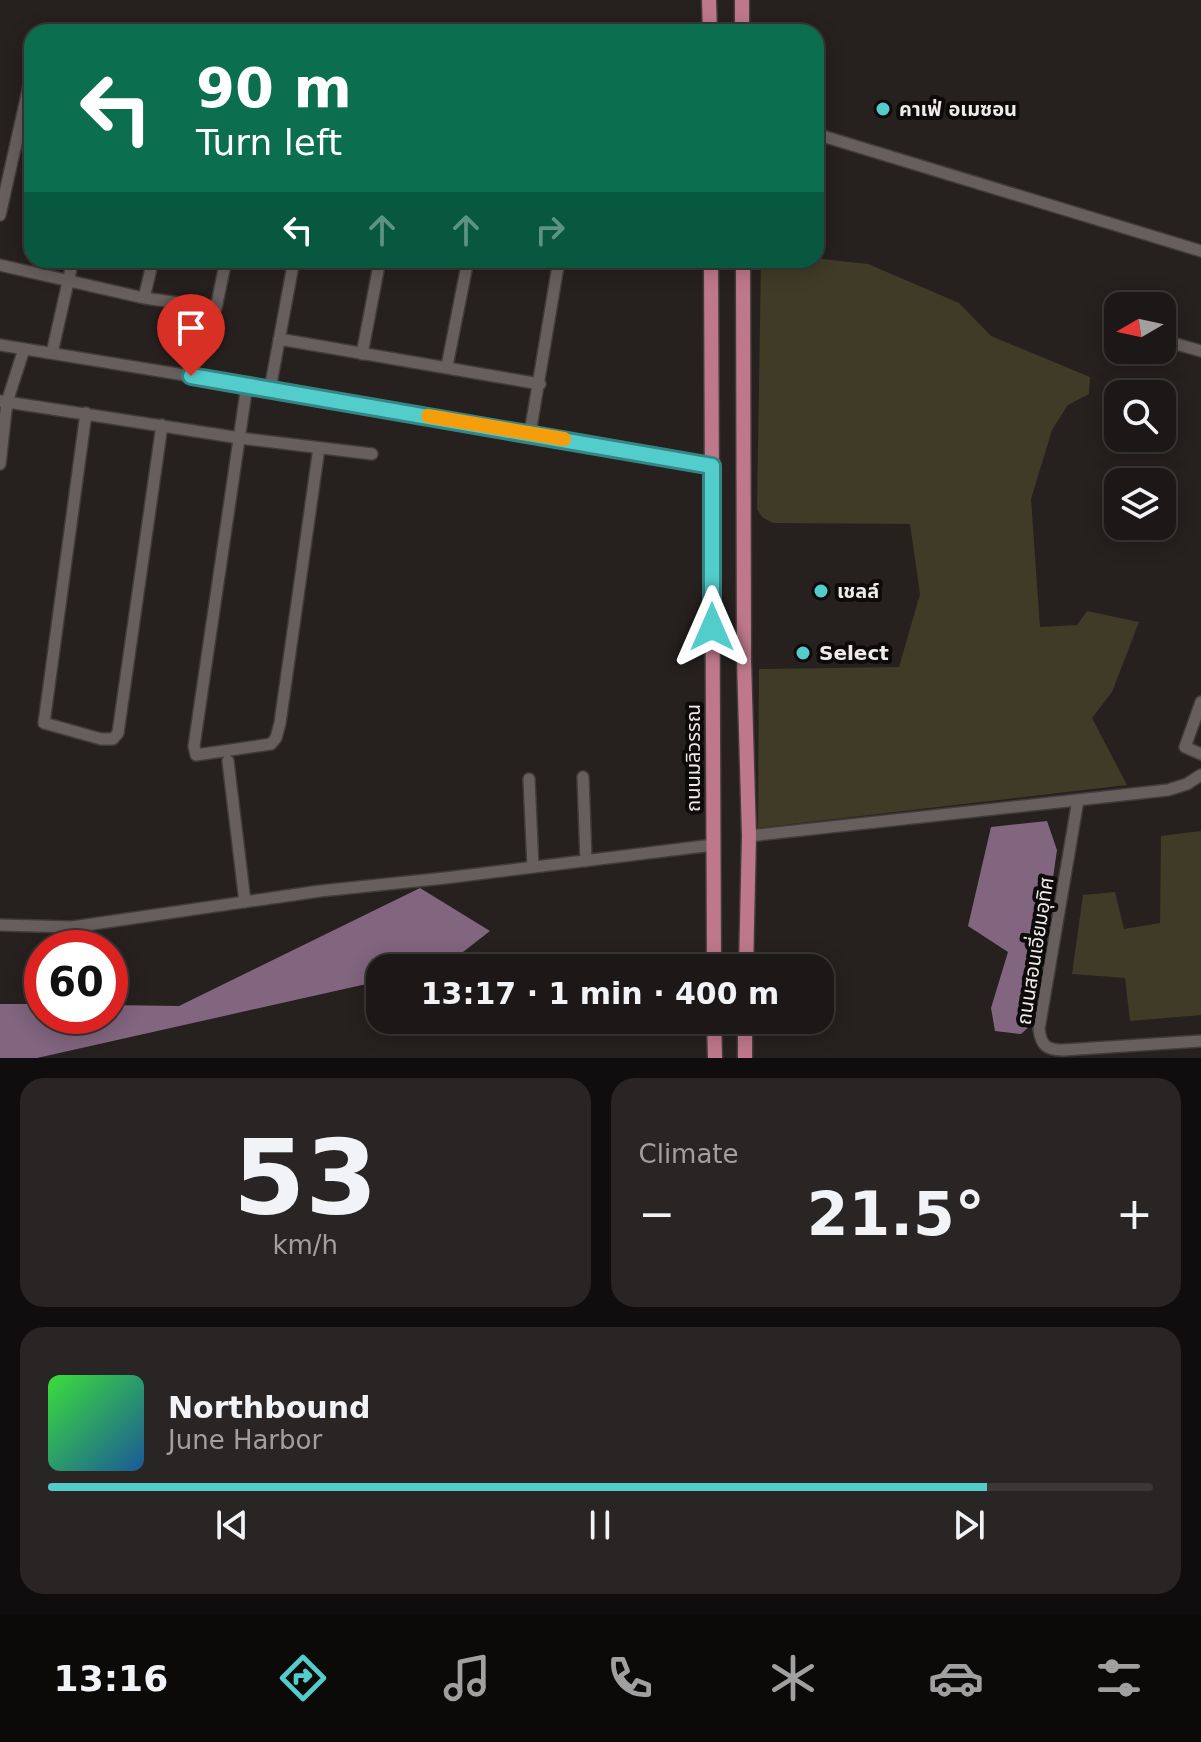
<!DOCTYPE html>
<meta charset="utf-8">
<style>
:root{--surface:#1c1817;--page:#292524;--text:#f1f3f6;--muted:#a0a0a1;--line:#3a3736;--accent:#52cdcc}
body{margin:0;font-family:"DejaVu Sans","Noto Sans Thai",sans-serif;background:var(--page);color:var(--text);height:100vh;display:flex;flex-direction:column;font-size:30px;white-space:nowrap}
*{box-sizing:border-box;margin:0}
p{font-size:26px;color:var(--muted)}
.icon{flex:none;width:44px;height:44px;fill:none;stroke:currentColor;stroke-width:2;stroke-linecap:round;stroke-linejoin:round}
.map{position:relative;height:1058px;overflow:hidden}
.side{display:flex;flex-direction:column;gap:20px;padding:20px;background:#0f0d0d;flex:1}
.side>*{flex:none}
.top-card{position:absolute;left:24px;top:24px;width:800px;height:244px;border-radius:24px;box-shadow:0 4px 20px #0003,0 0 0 2px var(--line);background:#0b6e4f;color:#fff;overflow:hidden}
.needle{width:52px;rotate:261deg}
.controls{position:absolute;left:1104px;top:292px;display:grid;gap:16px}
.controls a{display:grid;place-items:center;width:72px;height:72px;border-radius:16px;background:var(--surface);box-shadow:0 4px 20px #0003,0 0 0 2px var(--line);font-size:40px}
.speed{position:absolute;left:24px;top:930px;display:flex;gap:16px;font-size:40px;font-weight:700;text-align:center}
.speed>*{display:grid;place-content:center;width:104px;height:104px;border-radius:50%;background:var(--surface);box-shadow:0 4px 20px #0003,0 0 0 2px var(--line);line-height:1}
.speed .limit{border:12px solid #d22;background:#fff;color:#111}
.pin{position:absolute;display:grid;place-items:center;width:68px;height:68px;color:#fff;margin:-82px -34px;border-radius:50% 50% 50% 0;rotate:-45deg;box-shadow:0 0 8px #0007}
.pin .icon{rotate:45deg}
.me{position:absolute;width:88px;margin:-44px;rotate:0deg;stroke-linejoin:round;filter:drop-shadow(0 0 6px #0008)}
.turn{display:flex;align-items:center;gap:28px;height:168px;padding:0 40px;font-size:36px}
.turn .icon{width:104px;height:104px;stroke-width:2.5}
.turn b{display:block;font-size:56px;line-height:68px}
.lanes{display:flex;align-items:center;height:76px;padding:0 40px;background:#0003;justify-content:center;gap:40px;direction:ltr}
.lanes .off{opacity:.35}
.big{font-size:60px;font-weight:600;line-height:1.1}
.side .card{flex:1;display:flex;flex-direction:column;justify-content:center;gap:12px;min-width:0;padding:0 28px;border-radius:24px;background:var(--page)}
.side .dial{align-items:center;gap:0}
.dial b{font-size:104px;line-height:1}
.song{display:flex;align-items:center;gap:24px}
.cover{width:96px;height:96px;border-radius:12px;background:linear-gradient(135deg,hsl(120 70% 55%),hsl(210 70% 35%))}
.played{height:8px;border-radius:4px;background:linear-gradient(90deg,var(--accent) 85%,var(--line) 85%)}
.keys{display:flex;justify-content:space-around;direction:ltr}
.heat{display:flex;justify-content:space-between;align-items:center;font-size:44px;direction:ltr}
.side .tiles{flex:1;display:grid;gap:20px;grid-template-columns:1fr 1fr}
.card:last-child{grid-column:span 2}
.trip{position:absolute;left:366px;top:954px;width:468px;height:80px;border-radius:24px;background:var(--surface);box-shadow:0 4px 20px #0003,0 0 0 2px var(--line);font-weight:600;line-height:80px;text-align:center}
.tabs{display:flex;height:128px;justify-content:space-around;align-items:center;background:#0b0a09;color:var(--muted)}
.tabs .icon{width:56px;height:56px}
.tabs .selected{color:var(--accent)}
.tabs b{font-size:36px;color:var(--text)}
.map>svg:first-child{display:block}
.green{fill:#3f3b26}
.water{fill:#82657f}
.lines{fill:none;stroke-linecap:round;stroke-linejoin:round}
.minor-casing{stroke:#403c3a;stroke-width:14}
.major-casing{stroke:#403c3a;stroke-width:17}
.minor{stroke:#665f5d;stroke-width:11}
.major{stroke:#bf788b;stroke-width:14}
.route-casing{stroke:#358585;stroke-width:20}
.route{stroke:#52cdcc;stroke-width:14}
.slow{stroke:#f59e0b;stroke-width:14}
.poi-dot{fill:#52cdcc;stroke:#0d0b0a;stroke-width:3}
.labels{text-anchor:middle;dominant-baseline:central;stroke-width:8;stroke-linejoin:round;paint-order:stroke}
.poi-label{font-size:20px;font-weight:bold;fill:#efebea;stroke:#0d0b0a;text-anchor:start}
.street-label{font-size:20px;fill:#efebea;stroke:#0d0b0a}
</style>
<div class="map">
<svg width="1201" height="1058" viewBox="0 0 1201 1058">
<rect width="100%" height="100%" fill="#26201f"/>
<path class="green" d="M 822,259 L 868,264 L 959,303 L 991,336 L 1090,377 L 1089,394 L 1068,405 L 1052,430 L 1031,499 L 1040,627 L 1077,625 L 1087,611 L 1139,622 L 1112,692 L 1092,718 L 1127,785 L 758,828 L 759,669 L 899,667 L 920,594 L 910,524 L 773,523 L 762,517 L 757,509 L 761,260 Z
M 1201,831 L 1201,1015 L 1130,1021 L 1125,978 L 1072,974 L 1083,895 L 1115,892 L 1124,929 L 1160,923 L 1161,836 Z"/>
<path class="water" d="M 1047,821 L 1057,850 L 1032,1024 L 1021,1034 L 995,1031 L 991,1008 L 1008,952 L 968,926 L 991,827 Z
M 420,888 L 490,931 L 445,966 L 380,968 L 380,981 L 37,1058 L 0,1058 L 0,1004 L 42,1004 L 42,1016 L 110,1016 L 110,1005 L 179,1006 Z"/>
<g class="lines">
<g class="minor-casing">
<path id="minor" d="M 816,134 L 1201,251
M 0,215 L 32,72
M 0,265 L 144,298 L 216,308 L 226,260
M 144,298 L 153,260
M 279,339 L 540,384
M 1162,340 L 1201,351
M 0,345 L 270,389 L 712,466
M 52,353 L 73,260
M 362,354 L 380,260
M 447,366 L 468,260
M 247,385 L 194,746 L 196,755 L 271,744 L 276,738 L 280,723 L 319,448
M 270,389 L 294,260
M 0,401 L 240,438 L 372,454
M 86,413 L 44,723 L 101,739 L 113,739 L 118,733 L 162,425
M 530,433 L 559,260
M 0,464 L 7,402 L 24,349
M 1201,702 L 1185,747 L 1201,754
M 228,761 L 245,902
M 583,777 L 586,861
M 529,779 L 533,867
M 1078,800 L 1039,1029 C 1041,1045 1046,1050 1063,1050 L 1201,1041
M 749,836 L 1168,790 L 1187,784 L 1201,775
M 0,925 L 72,927 L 320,891 L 445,878 L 713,845"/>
</g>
<g class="major-casing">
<path id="major" d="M 709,0 L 710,32
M 742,0 L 742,32
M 711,260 L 714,968
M 743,260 L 744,660 L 749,836 L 746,968
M 714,1020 L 715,1058
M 745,1058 L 745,1020"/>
</g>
<use href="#minor" class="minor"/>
<use href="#major" class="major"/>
</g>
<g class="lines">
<g class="route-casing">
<path id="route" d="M 191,376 L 712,466 L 712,627"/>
</g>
<use href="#route" class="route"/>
<path class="slow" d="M 428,416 L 564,439"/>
</g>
<g class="poi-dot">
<circle cx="883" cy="109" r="8"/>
<circle cx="821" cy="591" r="8"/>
<circle cx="803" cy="653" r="8"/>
</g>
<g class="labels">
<g class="poi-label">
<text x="899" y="109">คาเฟ่ อเมซอน</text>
<text x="837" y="591">เชลล์</text>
<text x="819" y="653">Select</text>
</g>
<g class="street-label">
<text transform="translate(693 758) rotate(-90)">ถนนมลิวรรณ</text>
<text transform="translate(1035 951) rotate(-81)">ถนนสอนเอี่ยมอุทิศ</text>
</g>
</g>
</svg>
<div class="controls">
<a><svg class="needle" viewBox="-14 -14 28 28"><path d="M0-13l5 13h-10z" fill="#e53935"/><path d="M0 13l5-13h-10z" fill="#a0a0a1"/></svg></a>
<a><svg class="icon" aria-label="search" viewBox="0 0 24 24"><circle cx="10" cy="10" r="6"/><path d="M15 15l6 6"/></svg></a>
<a><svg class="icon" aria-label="layers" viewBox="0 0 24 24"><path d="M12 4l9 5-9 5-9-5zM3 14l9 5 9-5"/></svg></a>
</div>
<div class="speed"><div class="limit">60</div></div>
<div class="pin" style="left:191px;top:376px;background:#d93025"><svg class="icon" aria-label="arrive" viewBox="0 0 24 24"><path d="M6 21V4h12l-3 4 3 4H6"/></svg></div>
<svg class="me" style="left:712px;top:627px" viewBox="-20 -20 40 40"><path d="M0-17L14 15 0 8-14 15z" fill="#52cdcc" stroke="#fff" stroke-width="4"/></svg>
<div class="trip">13:17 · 1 min · 400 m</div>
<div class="top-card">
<div class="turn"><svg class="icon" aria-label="left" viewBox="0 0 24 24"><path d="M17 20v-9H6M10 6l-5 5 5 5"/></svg><div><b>90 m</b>Turn left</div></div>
<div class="lanes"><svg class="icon" aria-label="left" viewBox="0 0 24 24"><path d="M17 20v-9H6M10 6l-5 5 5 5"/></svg><svg class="icon off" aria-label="ahead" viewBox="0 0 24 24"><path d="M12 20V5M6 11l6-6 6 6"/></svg><svg class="icon off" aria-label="ahead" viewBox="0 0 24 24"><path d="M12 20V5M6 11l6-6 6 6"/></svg><svg class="icon off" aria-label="right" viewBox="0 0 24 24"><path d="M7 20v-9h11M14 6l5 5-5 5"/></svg></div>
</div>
</div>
<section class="side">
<div class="tiles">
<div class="card dial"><b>53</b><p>km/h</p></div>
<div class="card"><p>Climate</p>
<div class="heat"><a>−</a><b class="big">21.5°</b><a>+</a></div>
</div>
<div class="card">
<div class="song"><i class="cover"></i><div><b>Northbound</b><p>June Harbor</p></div></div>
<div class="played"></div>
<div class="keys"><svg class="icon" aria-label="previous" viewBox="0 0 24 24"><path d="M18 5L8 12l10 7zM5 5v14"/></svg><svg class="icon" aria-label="pause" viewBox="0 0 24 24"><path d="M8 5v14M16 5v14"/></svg><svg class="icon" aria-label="next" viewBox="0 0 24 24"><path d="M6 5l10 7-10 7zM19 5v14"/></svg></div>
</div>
</div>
</section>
<nav class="tabs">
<b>13:16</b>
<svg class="icon selected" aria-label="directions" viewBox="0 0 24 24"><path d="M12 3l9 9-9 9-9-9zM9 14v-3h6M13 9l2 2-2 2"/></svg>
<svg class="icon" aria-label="music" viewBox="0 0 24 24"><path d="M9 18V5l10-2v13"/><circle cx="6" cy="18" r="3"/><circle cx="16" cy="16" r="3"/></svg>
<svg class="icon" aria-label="phone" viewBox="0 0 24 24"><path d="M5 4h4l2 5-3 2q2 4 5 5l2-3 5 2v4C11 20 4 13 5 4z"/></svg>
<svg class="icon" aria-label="climate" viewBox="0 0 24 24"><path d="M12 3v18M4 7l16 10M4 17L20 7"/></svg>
<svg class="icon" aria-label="car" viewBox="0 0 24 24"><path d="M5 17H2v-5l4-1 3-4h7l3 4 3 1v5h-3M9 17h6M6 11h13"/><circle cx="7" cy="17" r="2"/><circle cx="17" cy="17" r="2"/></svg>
<svg class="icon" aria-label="filters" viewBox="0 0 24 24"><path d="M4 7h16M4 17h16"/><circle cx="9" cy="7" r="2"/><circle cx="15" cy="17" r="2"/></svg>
</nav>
